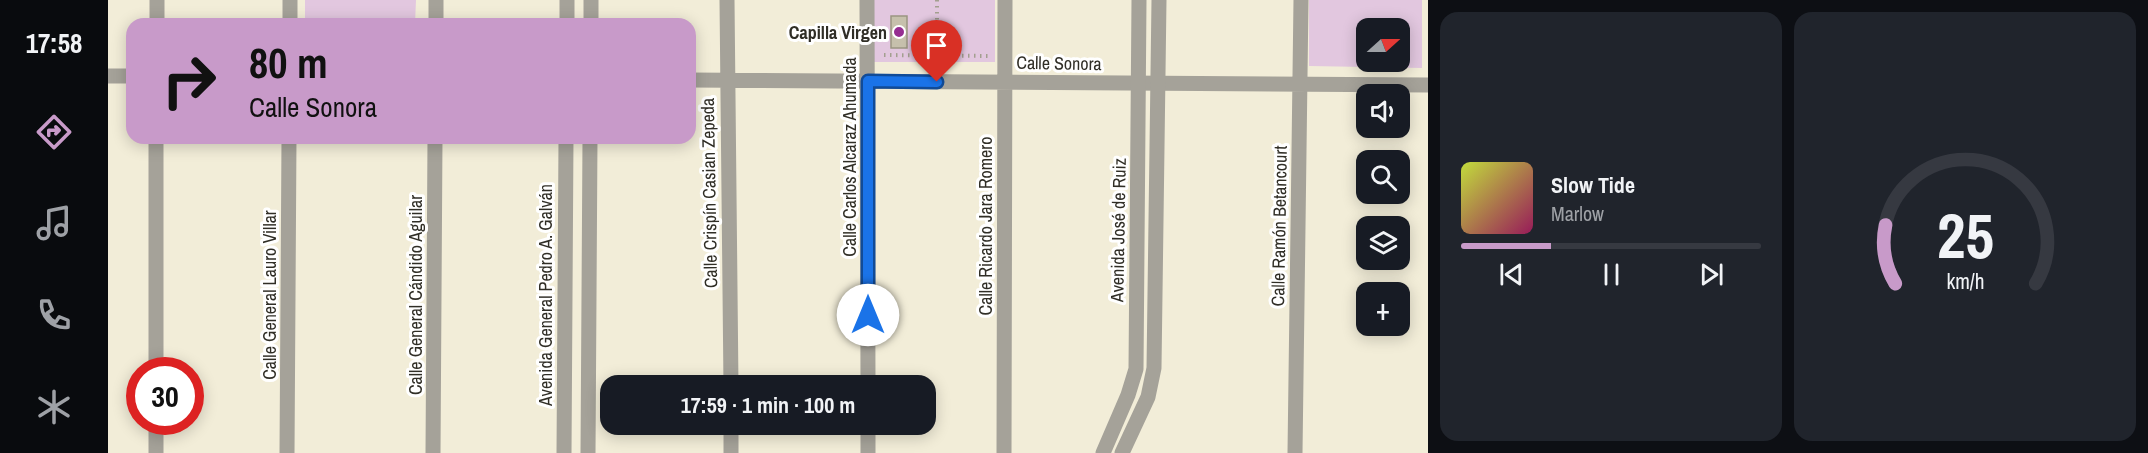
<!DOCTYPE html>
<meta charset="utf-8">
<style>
:root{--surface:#171b24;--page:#20242c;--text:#f1f3f6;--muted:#9ea1a6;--line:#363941;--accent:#c89ac9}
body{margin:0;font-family:"Archivo Narrow",sans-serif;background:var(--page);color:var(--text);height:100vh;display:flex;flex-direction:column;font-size:22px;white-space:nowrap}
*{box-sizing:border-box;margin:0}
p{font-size:20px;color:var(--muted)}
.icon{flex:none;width:33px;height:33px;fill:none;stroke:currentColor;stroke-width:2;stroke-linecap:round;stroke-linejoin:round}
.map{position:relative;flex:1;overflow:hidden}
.side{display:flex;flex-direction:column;gap:12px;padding:12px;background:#0d0f14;width:720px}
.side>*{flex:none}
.top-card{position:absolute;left:18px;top:18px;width:570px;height:126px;border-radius:18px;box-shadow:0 3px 15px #0003;background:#c89ac9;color:#111;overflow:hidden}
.needle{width:39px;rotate:69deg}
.tools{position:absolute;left:1248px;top:18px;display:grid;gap:12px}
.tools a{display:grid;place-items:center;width:54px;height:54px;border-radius:12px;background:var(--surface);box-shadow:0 3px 15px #0003;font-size:30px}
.speed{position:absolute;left:18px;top:357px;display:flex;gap:12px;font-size:30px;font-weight:700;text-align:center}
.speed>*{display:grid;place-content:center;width:78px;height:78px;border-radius:50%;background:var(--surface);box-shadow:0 3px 15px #0003;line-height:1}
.speed .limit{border:9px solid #d22;background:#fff;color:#111}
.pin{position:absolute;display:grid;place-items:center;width:51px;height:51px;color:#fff;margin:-62px -26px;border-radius:50% 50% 50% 0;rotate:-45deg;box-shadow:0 0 6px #0007}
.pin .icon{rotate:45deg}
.me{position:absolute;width:66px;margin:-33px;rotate:0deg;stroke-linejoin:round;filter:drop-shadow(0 0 4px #0008)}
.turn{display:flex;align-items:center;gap:21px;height:126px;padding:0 24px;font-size:27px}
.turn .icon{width:78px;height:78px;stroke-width:2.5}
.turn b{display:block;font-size:42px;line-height:51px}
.side .tile{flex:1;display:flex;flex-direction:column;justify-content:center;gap:9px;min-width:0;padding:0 21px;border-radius:18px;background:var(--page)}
.side .dial{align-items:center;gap:0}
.dial svg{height:156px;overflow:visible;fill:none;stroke:var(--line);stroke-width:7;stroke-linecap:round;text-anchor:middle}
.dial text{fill:var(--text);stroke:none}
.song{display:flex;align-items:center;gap:18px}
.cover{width:72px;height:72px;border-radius:9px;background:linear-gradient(135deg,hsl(70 70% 55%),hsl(330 70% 35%))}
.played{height:6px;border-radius:3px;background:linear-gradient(90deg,var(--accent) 30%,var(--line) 30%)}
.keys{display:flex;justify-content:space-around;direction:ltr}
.side .tiles{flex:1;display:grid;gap:12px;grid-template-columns:repeat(2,1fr)}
.trip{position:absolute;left:492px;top:375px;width:336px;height:60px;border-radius:18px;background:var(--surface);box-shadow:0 3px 15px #0003;font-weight:700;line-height:60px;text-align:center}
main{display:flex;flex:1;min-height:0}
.tabs{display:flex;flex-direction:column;width:108px;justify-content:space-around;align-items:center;background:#090b0e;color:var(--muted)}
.tabs .icon{width:42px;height:42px}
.tabs .current{color:var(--accent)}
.tabs b{font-size:27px;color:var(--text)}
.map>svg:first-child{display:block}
.green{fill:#e2c7df;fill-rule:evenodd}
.building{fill:#c6c0ac;stroke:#9a9581;stroke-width:1.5}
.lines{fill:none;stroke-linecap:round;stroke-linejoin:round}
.path{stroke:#a39f8f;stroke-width:4;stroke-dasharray:1.5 4.5;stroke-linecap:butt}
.minor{stroke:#a5a299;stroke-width:15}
.tertiary{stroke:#a5a299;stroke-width:15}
.route-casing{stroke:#114b97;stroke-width:15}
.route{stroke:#1a73e8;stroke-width:10}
.poi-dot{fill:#962d91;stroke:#fff;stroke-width:2}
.labels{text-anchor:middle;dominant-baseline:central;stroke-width:6;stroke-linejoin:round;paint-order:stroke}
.poi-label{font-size:18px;font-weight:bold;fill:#302e26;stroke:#fff;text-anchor:end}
.street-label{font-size:18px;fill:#302e26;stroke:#fff}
</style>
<main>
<nav class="tabs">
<b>17:58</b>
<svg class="icon current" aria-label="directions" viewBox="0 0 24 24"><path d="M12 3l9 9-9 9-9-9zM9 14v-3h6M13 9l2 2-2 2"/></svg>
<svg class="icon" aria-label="music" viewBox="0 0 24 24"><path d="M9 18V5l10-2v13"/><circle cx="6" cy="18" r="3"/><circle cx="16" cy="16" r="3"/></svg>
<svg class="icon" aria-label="phone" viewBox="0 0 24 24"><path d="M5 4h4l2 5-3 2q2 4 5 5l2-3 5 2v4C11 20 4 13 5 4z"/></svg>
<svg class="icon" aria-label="climate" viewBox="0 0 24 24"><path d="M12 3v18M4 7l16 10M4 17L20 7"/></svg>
</nav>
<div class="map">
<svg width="1320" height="453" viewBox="0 0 1320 453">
<rect width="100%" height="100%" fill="#f2edd8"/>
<path class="green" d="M 197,0 L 308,0 L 307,24 L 197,24 Z
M 765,0 L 887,0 L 887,62 L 766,62 Z
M 1201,0 L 1314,0 L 1314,68 L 1201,66 ZM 1292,28 L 1292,62 L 1258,62 L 1258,28 Z"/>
<path class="building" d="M 783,16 L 799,16 L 799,48 L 783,48 Z"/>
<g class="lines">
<path class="path" d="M 829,0 L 829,45 L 832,47 L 835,55
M 776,55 L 882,56
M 821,55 L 823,46 L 829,45"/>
<path class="minor" d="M 619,0 L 623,386
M 759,0 L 760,386
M 49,24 L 49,0
M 182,24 L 182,0
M 328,24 L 328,0
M 459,24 L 459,0
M 483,24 L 483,0
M 0,76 L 24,76
M 582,80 L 1320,85
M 48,370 L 48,138
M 623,424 L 623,453
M 48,453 L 48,422
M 179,453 L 181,138
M 325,453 L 327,138
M 456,453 L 458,138
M 480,453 L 482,138
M 760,453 L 760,424
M 896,453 L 897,0
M 1187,453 L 1193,0"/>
<path class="tertiary" d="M 995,453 L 1020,395 L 1028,369 L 1031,0
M 1014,453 L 1040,397 L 1046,368 L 1051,0"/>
</g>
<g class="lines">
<g class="route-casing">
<path id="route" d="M 760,315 L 760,81 L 829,82"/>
</g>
<use href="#route" class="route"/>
</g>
<circle class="poi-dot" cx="791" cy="32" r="6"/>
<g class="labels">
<g class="poi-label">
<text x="779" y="32">Capilla Virgen</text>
</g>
<g class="street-label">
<text transform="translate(951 63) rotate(1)">Calle Sonora</text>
<text transform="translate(741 157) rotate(-90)">Calle Carlos Alcaraz Ahumada</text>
<text transform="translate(601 193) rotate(-91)">Calle Crispín Casian Zepeda</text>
<text transform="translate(877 226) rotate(-90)">Calle Ricardo Jara Romero</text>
<text transform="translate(1171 226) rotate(-89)">Calle Ramón Betancourt</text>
<text transform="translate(1010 230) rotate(-89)">Avenida José de Ruiz</text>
<text transform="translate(161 295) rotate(-90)">Calle General Lauro Villar</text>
<text transform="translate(307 295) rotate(-90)">Calle General Cándido Aguilar</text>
<text transform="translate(437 295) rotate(-90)">Avenida General Pedro A. Galván</text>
</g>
</g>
</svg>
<div class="tools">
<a><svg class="needle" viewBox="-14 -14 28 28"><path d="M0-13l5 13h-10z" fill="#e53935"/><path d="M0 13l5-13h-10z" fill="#9ea1a6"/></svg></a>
<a><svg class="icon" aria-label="sound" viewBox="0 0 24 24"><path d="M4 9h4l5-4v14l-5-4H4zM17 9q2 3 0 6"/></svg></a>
<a><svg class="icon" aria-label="search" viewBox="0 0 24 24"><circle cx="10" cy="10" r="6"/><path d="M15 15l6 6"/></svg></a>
<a><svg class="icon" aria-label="layers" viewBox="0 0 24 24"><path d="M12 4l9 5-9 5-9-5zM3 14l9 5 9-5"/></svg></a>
<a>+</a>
</div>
<div class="speed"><div class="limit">30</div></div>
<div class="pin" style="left:829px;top:82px;background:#d93025"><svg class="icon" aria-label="arrive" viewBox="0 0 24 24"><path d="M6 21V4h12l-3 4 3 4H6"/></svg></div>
<svg class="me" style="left:760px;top:315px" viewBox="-20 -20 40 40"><circle r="19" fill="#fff"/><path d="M0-13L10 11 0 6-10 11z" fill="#1a73e8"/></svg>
<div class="trip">17:59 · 1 min · 100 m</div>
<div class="top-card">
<div class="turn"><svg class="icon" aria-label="right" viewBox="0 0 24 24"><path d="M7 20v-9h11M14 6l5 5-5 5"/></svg><div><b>80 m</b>Calle Sonora</div></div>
</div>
</div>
<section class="side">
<div class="tiles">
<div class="tile">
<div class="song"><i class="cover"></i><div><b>Slow Tide</b><p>Marlow</p></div></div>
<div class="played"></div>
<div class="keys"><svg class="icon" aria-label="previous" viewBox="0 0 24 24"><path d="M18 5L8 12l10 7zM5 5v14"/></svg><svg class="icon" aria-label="pause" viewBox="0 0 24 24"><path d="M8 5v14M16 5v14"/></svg><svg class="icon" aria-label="next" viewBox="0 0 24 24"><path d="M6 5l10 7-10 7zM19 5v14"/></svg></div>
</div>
<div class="tile dial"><svg viewBox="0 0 100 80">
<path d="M14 69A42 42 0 1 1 86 69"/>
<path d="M14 69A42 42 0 0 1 9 39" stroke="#c89ac9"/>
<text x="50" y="56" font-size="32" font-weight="700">25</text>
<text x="50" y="72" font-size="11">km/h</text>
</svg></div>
</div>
</section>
</main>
